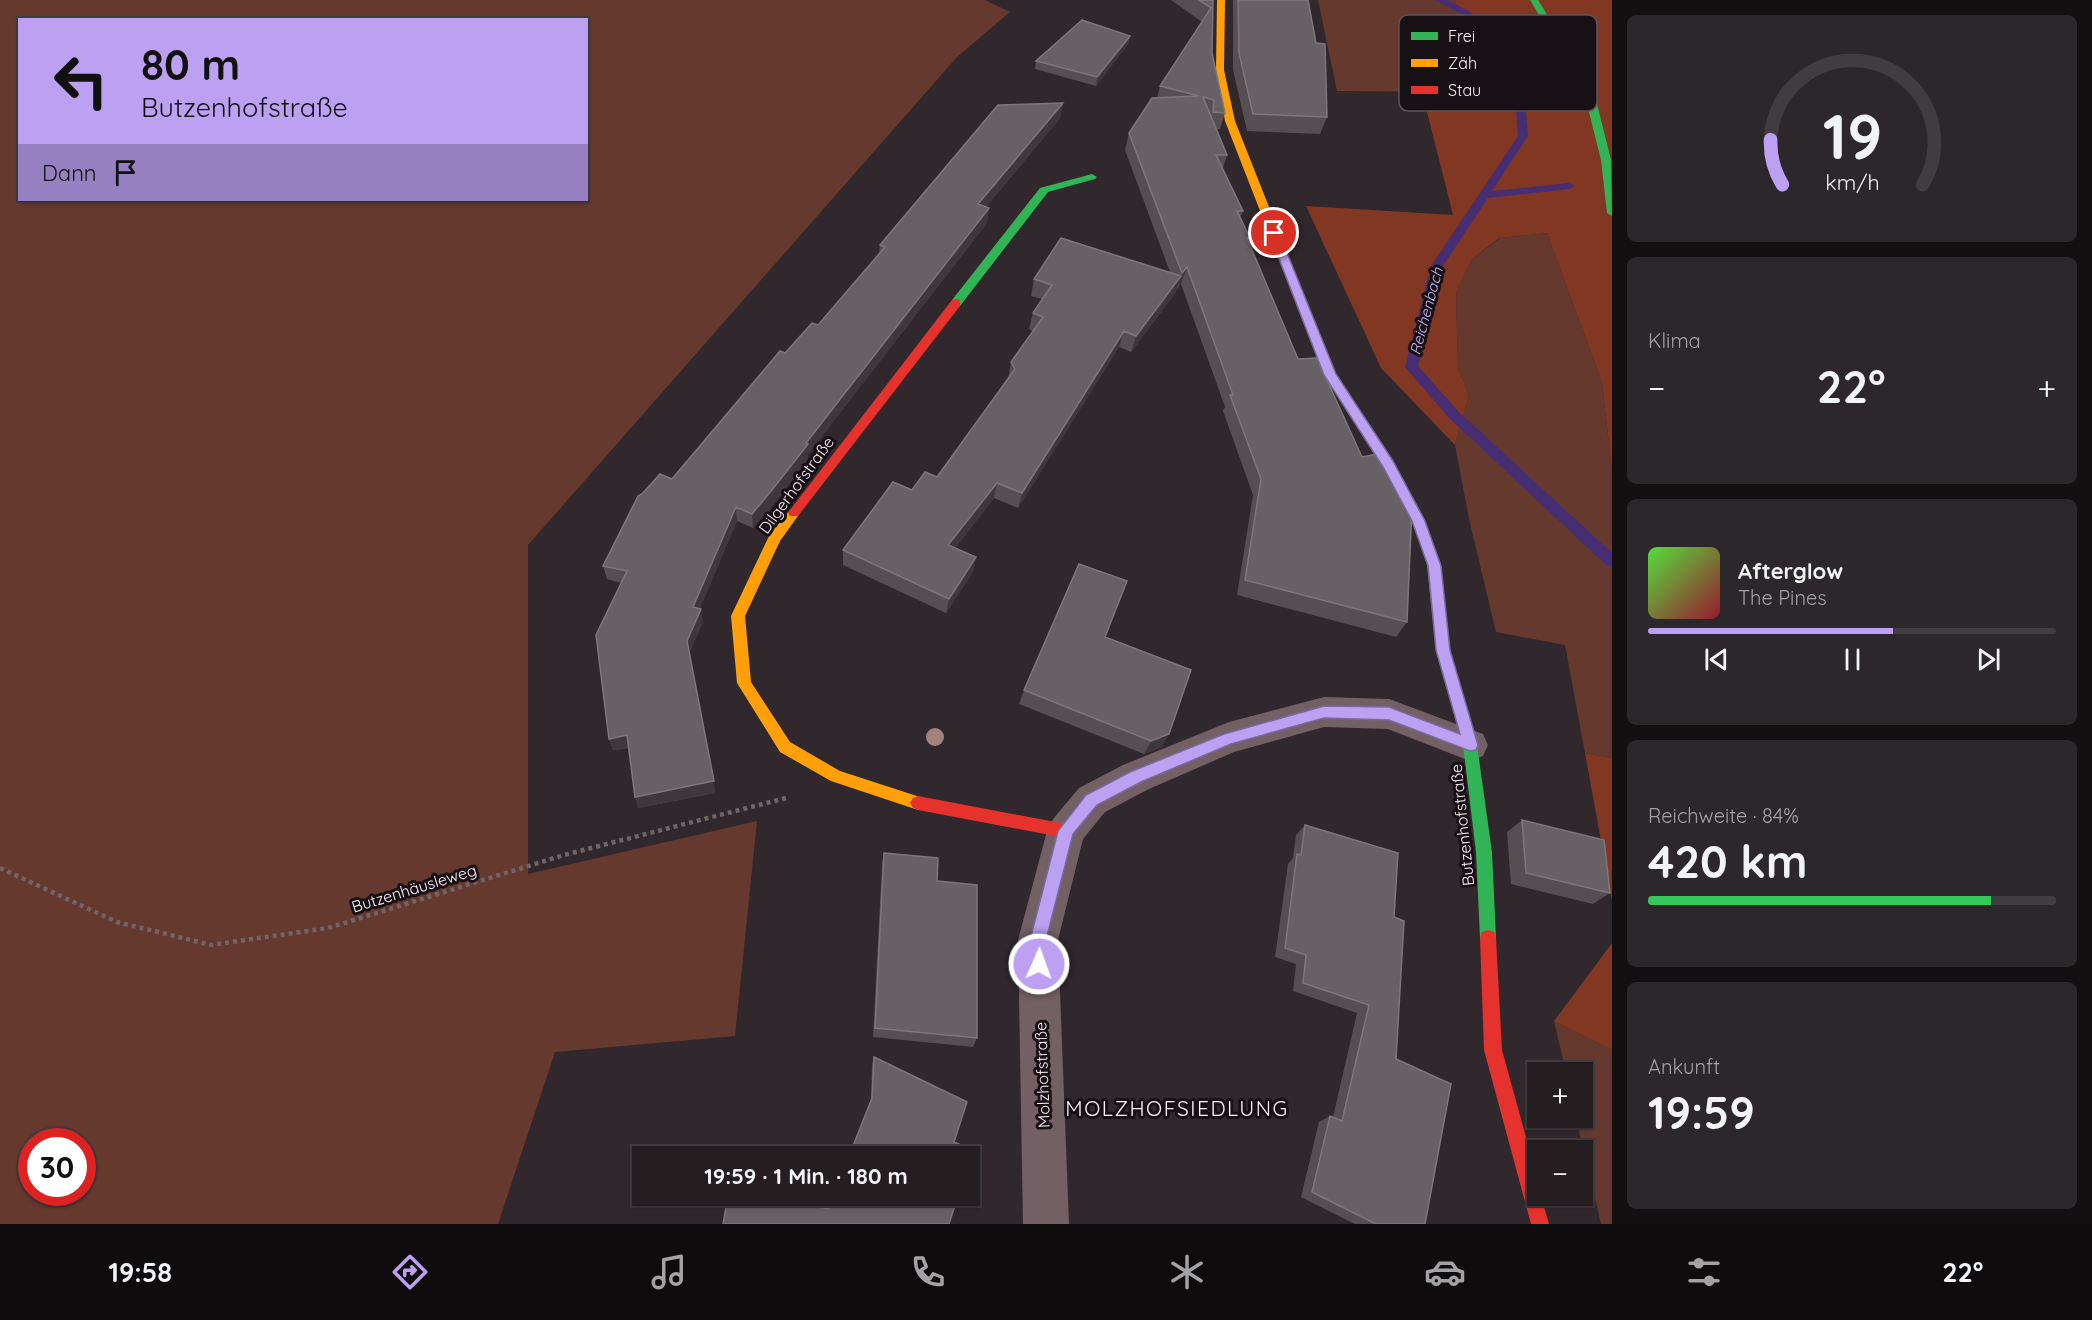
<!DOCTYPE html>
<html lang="de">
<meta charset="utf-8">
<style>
:root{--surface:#241e21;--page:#2c272a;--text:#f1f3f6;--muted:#a3a2a5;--line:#413c3f;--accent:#bca0f2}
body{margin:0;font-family:Quicksand,sans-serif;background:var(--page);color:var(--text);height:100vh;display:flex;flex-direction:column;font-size:22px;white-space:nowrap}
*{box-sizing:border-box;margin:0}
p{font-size:20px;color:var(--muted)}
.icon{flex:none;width:33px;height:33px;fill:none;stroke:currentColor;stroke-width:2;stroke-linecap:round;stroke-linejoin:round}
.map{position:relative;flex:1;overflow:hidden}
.details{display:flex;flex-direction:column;gap:15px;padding:15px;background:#141012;width:480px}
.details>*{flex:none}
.banner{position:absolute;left:18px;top:18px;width:570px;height:183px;border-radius:0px;box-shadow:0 2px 4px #0004,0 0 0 2px var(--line);background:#bca0f2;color:#111;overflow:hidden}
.controls{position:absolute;left:1527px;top:1062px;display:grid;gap:12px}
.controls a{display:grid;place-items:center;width:66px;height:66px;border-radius:0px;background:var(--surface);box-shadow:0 2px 4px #0004,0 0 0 2px var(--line);font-size:30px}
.speed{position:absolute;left:18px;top:1128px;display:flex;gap:12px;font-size:30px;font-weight:700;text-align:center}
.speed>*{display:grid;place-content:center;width:78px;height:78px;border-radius:50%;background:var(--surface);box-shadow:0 2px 4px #0004,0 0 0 2px var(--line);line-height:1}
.speed .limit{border:9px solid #d22;background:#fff;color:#111}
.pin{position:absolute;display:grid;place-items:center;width:51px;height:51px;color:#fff;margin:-26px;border:3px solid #fff;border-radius:50%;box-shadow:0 2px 6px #0007}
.me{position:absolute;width:66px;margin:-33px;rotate:2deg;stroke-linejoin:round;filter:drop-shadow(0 0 4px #0008)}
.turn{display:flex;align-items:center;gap:21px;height:126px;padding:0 24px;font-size:27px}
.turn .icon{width:78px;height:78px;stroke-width:2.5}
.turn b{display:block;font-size:42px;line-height:51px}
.then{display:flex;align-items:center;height:57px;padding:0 24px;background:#0003;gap:12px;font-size:22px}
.big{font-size:45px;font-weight:800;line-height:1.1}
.details .card{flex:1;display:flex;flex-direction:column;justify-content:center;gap:9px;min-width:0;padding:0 21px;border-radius:9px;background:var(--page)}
.details .dial{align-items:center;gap:0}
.dial svg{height:156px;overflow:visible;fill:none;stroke:var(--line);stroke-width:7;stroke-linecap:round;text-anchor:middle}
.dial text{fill:var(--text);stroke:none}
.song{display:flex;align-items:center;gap:18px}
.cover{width:72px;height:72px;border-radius:9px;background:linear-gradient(135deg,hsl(110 70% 55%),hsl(350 70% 35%))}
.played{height:6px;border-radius:3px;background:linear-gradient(90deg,var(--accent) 60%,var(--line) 60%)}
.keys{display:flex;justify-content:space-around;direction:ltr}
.heat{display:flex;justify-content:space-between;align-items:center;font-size:33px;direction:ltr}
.charge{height:9px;border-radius:4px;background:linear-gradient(90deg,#34c759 84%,var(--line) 0)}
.trip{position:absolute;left:632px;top:1146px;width:348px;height:60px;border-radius:0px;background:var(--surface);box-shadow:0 2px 4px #0004,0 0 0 2px var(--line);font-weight:800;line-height:60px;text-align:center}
.menu{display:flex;height:96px;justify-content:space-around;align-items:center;background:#0e0c0d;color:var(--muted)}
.menu .icon{width:42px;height:42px}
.menu .selected{color:var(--accent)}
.menu b{font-size:27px;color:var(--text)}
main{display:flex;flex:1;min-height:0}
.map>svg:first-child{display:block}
.green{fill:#66392e;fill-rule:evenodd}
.forest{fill:#823723}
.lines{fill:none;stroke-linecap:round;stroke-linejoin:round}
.stream{fill:#472e73;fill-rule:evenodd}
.path{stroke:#716467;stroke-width:4.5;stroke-dasharray:4 4;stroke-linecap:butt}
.street{fill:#736064;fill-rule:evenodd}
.fast{fill:#30b455;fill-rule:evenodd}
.slow{fill:#ff9f0a;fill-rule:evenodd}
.jam{fill:#e5322d;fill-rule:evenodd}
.tree{fill:#a1827c}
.wall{fill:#554e52}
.shaded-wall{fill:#3e383c}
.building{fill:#676064;stroke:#7e767b;stroke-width:1.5}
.route{fill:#bca0f2;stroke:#7a689d;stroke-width:1.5}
.labels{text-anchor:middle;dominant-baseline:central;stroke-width:6;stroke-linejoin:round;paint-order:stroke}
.far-water-label{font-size:15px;font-style:italic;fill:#c7b7f8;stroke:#171014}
.street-label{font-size:16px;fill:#fcf0f6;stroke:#171014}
.near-neighbourhood-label{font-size:21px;letter-spacing:1.5px;fill:#fcf0f6;stroke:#171014}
.key{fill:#171014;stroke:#5c5358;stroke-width:1.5}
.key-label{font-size:16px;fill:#fcf0f6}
</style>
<main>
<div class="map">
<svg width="1612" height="1224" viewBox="0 0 1612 1224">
<rect width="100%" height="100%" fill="#30282c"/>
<path class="green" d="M 0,0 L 985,0 L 1010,12 L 957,57 L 528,545 L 528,874 L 757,821 L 735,1036 L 555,1052 L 498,1224 L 0,1224 ZM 20,20 L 586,20 L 586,200 L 20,200 ZM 32,1142 L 82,1142 L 82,1192 L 32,1192 Z
M 1318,0 L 1455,0 L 1461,25 L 1489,92 L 1337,91 Z
M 1547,233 L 1602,382 L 1612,472 L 1612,758 L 1585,753 L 1565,645 L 1496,632 L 1469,519 L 1455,445 L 1469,395 L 1458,368 L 1456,293 L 1472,259 L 1500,238 Z
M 1554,1021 L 1612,1050 L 1612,1224 L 1601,1224 L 1576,1118 L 1582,1118 L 1582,1072 L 1566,1072 Z"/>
<path class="forest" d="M 1455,0 L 1612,0 L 1612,472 L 1602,382 L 1547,233 L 1499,238 L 1472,259 L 1456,293 L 1458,368 L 1469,395 L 1455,445 L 1381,368 L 1306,206 L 1453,215 L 1422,92 L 1488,92 L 1461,25 Z
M 1585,753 L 1612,758 L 1612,901 Z
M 1612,943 L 1612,1050 L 1554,1021 Z"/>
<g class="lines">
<path class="stream" d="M 1435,0 L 1447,0 L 1469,11 L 1499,37 L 1523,74 L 1528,136 L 1492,191 L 1569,183 L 1575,186 L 1569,189 L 1488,198 L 1443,266 L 1418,366 L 1459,412 L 1612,553 L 1612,568 L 1607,566 L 1449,418 L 1405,367 L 1431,266 L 1518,136 L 1513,74 L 1492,41 L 1463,15 Z"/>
<path class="path" d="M 0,868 L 117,922 L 211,945 L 328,928 L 564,855 L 786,798"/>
<path class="street" d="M 1324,697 L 1389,699 L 1483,734 L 1488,745 L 1483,756 L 1470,761 L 1388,729 L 1324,727 L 1234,752 L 1149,789 L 1105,812 L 1083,839 L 1058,940 L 1069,1224 L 1023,1224 L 1018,940 L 1047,831 L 1053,819 L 1079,788 L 1123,765 L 1229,722 Z"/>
<path class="fast" d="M 1530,0 L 1538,0 L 1593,88 L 1611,160 L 1612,216 L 1607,213 L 1601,160 L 1583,88 Z
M 1092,174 L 1097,177 L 1095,179 L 1048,192 L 960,306 L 952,306 L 952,300 L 1040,188 Z
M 1343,391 L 1347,392 L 1392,461 L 1424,518 L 1441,565 L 1450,650 L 1477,745 L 1492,852 L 1496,938 L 1494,944 L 1488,946 L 1482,944 L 1480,938 L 1476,852 L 1463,745 L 1436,650 L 1427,565 L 1413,521 L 1383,467 L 1337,395 Z"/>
<path class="slow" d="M 1217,0 L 1225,0 L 1224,70 L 1235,121 L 1335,374 L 1349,395 L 1347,398 L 1339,398 L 1324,375 L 1225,121 L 1216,70 Z
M 794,508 L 800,513 L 780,541 L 745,616 L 751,682 L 790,742 L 840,771 L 923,798 L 926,803 L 923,808 L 918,810 L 831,781 L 780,752 L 737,683 L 731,616 L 770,534 L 790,510 Z"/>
<path class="jam" d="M 956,299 L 960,300 L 960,306 L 798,516 L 790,516 L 788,513 L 790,510 L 952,300 Z
M 918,796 L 1066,824 L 1071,826 L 1074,831 L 1071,836 L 1066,838 L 918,810 L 913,808 L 910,803 L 913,798 Z
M 1488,930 L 1494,932 L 1496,938 L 1502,1050 L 1538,1181 L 1538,1196 L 1541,1196 L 1549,1224 L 1531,1224 L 1484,1050 L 1480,938 L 1482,932 Z"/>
</g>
<circle class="tree" cx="935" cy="737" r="9"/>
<path class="wall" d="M 1171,0 L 1213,0 L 1212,53 L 1225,113 L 1220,129 L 1217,129 L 1227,155 L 1223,168 L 1243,211 L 1240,218 L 1250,238 L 1248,241 L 1407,622 L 1396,637 L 1237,595 L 1253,495 L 1223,411 L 1225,407 L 1181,284 L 1177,290 L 1176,289 L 1176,292 L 1131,352 L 1119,347 L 1018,508 L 994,498 L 955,548 L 973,572 L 946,613 L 843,565 L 843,550 L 912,490 L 937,477 L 1008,379 L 1011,362 L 1033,331 L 1029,329 L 1033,313 L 1042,299 L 1031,296 L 1034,279 L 1170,272 L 1125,150 L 1129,133 L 1157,98 L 1160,86 L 1202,22 Z
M 1233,0 L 1308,0 L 1327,117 L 1320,134 L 1247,131 L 1233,70 Z
M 1130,36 L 1128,44 L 1096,86 L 1035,69 L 1036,61 Z
M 1063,103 L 1060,118 L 986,207 L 989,208 L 987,223 L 808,454 L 808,458 L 773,505 L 753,528 L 737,521 L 700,608 L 703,622 L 689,653 L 715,793 L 638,808 L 628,748 L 613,750 L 609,739 L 621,583 L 607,579 L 603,566 L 672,479 L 818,325 L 879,255 L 880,245 Z
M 1105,637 L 1162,747 L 1144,754 L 1019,704 L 1024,690 Z
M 1522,820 L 1610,893 L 1593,904 L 1511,884 L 1507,832 Z
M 1305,825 L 1394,917 L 1396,1059 L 1425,1224 L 1355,1224 L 1301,1197 L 1319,1122 L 1330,1116 L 1333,1117 L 1357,1013 L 1293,991 L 1296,964 L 1275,957 L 1288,864 L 1293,858 L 1296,835 Z
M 884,853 L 937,881 L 977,1038 L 973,1047 L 873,1037 L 882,864 Z
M 874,1057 L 954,1142 L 871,1101 L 872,1064 Z"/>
<path class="shaded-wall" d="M 1130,36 L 1128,44 L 1096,86 L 1097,77 Z
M 1063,103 L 1060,118 L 976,219 L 978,204 Z
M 989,208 L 987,223 L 808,454 L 808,458 L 773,505 L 753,528 L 752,514 L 806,443 Z
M 1187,267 L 1181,284 L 1177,290 L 1182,273 Z
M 1181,276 L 1176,292 L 1131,352 L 1136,336 Z
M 1124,331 L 1119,347 L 1018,508 L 1022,493 Z
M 997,483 L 994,498 L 946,560 L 948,545 Z
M 736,507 L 737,521 L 695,620 L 693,607 Z
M 976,557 L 973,572 L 946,613 L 949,599 Z
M 701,609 L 703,622 L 689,654 L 687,641 Z
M 1169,734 L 1162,747 L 1144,754 L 1151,741 Z
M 627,735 L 630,747 L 613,750 L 609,739 Z
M 714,781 L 715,793 L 638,808 L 635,797 Z"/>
<path class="building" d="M 1199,0 L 1213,0 L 1212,53 L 1225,113 L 1213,112 L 1214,100 L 1203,97 L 1227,155 L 1216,155 L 1243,211 L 1237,211 L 1250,238 L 1247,238 L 1298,359 L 1317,358 L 1362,457 L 1377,454 L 1412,506 L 1407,622 L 1245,580 L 1261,479 L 1230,395 L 1233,395 L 1187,267 L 1182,273 L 1129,133 L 1152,98 L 1199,96 L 1160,86 L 1211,8 Z
M 1238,0 L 1308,0 L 1316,43 L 1325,44 L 1327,117 L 1253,114 L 1239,53 Z
M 1082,20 L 1130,36 L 1097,77 L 1036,61 Z
M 1063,103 L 978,204 L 989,208 L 806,443 L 808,444 L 772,490 L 752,514 L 736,507 L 693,607 L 701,609 L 687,641 L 714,781 L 635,797 L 627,735 L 609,739 L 596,635 L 627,571 L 603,566 L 638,496 L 642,494 L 660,474 L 672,479 L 780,351 L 785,353 L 812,323 L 818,325 L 885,247 L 880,245 L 998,105 Z
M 1061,238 L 1181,276 L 1136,336 L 1124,331 L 1022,493 L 997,483 L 948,545 L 976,557 L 949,599 L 843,550 L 893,482 L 912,490 L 925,472 L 937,477 L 1015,369 L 1011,362 L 1043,317 L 1033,313 L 1052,285 L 1034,279 Z
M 1079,564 L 1127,581 L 1105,637 L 1191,670 L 1169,734 L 1151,741 L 1024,690 Z
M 1522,820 L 1604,840 L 1610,893 L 1526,873 Z
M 1305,825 L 1398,853 L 1394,917 L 1404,921 L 1396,1059 L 1451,1084 L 1425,1224 L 1376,1224 L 1312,1192 L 1330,1116 L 1342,1121 L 1369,1005 L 1303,983 L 1306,955 L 1285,948 L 1297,854 L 1301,855 Z
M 884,853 L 938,858 L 937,881 L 977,885 L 977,1038 L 875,1028 Z
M 874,1057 L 967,1102 L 954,1142 L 974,1151 L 969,1165 L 969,1156 L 849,1156 L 872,1098 Z
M 728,1196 L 742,1196 L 829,1209 L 834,1196 L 958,1196 L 949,1224 L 723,1224 Z"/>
<path class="route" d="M 1274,230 L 1279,233 L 1336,374 L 1393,461 L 1425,521 L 1441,566 L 1450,650 L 1478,745 L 1476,750 L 1470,751 L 1389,720 L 1324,718 L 1231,744 L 1141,782 L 1097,805 L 1073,834 L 1046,940 L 1047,964 L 1044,970 L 1039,972 L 1033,970 L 1030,964 L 1030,940 L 1058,831 L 1086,795 L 1130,772 L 1224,734 L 1324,706 L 1389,707 L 1460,734 L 1436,650 L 1428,566 L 1412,521 L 1383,467 L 1324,375 L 1269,233 Z"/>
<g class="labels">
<g class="far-water-label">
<text transform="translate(1426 311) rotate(-75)">Reichenbach</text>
</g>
<g class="street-label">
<text transform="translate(796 485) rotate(-54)">Dilgerhofstraße</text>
<text transform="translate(1462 825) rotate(-96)">Butzenhofstraße</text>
<text transform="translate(414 888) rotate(-17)">Butzenhäusleweg</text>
<text transform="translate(1042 1075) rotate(-92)">Molzhofstraße</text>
</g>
<g class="near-neighbourhood-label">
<text x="1177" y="1108">MOLZHOFSIEDLUNG</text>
</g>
</g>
<rect x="1399" y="15" width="198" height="96" rx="9" class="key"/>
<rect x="1411" y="32" width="27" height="8" fill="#30b455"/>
<rect x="1411" y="59" width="27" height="8" fill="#ff9f0a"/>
<rect x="1411" y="86" width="27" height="8" fill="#e5322d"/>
<g class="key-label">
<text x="1448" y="42">Frei</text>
<text x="1448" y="69">Zäh</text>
<text x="1448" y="96">Stau</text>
</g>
</svg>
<div class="controls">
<a>+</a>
<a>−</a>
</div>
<div class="speed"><div class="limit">30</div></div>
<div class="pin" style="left:1274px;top:233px;background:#d93025"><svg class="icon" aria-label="arrive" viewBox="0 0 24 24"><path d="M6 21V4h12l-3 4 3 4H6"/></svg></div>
<svg class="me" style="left:1039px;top:964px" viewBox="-20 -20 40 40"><circle r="17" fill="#bca0f2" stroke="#fff" stroke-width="3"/><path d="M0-11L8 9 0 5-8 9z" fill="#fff"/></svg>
<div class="trip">19:59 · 1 Min. · 180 m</div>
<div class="banner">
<div class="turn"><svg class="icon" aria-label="left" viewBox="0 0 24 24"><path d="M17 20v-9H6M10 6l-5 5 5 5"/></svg><div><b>80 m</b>Butzenhofstraße</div></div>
<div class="then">Dann<svg class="icon" aria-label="arrive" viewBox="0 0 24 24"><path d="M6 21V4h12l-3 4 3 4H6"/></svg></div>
</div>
</div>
<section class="details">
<div class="card dial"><svg viewBox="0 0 100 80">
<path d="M14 69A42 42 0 1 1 86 69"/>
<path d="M14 69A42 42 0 0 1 8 46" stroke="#bca0f2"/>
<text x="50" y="56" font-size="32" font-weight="700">19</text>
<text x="50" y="72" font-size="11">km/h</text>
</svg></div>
<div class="card"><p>Klima</p>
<div class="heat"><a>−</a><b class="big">22°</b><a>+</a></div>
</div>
<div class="card">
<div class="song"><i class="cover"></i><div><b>Afterglow</b><p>The Pines</p></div></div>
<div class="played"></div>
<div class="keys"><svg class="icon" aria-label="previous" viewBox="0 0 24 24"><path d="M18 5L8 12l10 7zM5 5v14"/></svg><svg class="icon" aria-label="pause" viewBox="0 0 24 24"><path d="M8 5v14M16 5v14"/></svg><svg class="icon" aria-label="next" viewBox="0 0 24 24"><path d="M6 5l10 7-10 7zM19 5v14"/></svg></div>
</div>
<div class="card"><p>Reichweite · 84%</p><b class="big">420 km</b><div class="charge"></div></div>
<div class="card"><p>Ankunft</p><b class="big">19:59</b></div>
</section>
</main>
<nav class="menu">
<b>19:58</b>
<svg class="icon selected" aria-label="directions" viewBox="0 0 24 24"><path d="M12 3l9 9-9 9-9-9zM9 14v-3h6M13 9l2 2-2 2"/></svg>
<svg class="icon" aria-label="music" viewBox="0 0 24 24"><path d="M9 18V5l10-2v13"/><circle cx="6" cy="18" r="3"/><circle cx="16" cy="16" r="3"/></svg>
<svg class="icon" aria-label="phone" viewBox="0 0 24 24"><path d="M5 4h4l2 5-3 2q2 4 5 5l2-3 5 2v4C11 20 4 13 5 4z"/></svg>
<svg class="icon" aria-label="climate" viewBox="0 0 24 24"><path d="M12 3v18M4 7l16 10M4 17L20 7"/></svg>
<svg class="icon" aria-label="car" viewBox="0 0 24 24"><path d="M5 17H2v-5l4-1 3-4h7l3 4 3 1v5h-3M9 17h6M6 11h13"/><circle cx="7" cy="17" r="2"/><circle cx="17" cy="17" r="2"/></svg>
<svg class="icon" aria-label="filters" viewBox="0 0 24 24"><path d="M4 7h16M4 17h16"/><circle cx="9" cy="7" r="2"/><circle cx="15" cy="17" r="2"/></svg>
<b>22°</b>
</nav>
